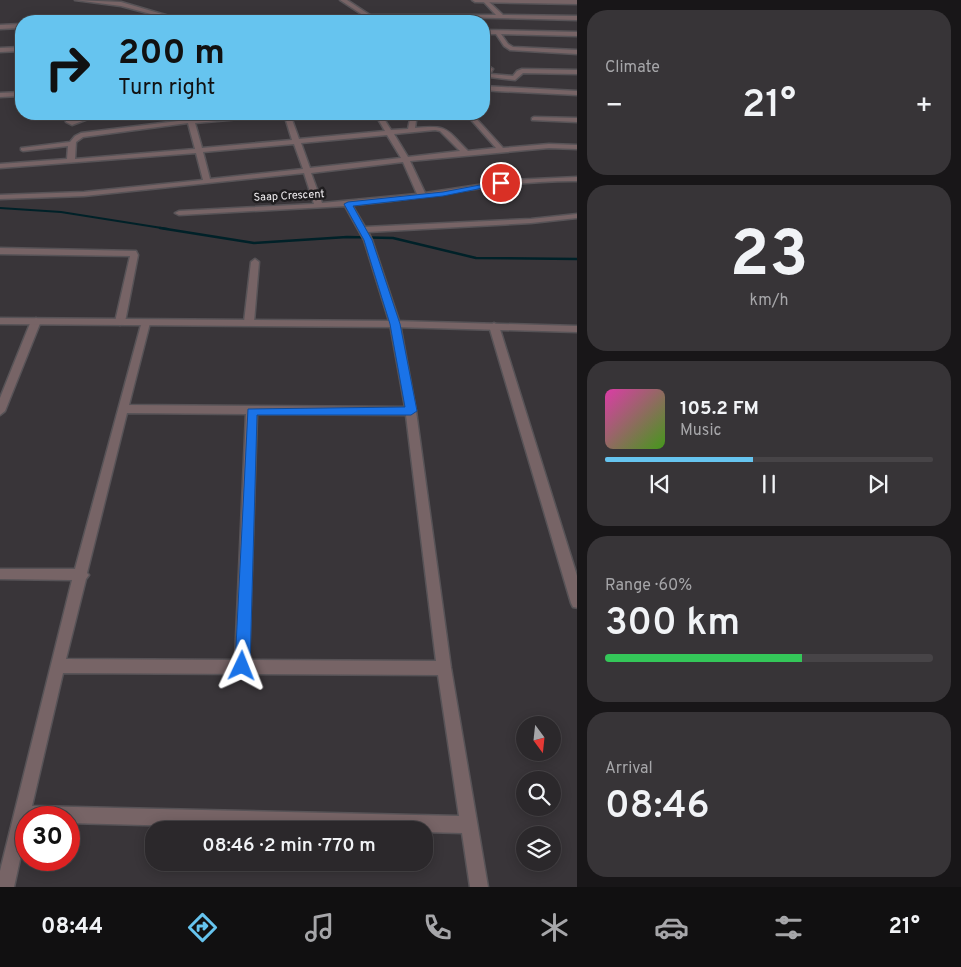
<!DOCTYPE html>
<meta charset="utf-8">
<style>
:root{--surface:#2b282b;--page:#373437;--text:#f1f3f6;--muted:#a6a6a9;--line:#474447;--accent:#66c4ef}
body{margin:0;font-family:Overpass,sans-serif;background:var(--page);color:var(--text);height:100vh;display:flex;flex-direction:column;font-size:19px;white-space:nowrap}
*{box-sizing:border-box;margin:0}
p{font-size:16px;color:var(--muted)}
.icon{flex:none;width:28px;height:28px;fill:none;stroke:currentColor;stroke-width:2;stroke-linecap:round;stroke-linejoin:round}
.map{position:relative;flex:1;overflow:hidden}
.details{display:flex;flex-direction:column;gap:10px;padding:10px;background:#181618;width:384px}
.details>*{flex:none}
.top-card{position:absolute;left:15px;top:15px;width:475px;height:105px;border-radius:20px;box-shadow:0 2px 12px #0003,0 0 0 1px var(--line);background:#66c4ef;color:#111;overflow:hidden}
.needle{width:32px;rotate:165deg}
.buttons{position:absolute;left:516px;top:716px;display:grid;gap:10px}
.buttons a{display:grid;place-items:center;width:45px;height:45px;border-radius:50%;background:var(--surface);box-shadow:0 2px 12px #0003,0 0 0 1px var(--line);font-size:25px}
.speed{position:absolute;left:15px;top:806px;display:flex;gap:10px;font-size:25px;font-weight:700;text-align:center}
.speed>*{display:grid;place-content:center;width:65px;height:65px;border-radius:50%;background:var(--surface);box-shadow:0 2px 12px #0003,0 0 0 1px var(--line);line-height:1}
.speed .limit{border:8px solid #d22;background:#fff;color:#111}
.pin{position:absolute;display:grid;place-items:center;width:42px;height:42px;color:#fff;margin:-21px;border:2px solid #fff;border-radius:50%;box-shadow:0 1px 5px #0007}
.me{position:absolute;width:55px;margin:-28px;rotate:2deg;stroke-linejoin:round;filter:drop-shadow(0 0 4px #0008)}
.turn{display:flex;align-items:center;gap:18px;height:105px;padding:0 20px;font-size:22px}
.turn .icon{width:65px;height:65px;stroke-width:2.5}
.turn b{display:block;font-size:35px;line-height:42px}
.big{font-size:38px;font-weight:600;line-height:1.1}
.details .card{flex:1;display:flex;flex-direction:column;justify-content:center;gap:8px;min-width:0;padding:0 18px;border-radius:20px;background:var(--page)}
.details .dial{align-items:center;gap:0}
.dial b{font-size:65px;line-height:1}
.song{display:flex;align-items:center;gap:15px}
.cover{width:60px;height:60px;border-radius:8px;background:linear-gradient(135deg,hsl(320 70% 55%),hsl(100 70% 35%))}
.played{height:5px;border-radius:2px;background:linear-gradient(90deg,var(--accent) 45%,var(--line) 45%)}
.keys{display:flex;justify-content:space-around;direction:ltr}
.heat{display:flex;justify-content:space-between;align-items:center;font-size:28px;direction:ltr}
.charge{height:8px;border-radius:4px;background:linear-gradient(90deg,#34c759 60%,var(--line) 0)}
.trip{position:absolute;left:145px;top:821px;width:288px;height:50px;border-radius:20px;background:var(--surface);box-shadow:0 2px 12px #0003,0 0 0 1px var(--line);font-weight:600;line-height:50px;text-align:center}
.tabs{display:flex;height:80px;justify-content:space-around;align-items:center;background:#111011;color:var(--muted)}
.tabs .icon{width:35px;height:35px}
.tabs .selected{color:var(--accent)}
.tabs b{font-size:22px;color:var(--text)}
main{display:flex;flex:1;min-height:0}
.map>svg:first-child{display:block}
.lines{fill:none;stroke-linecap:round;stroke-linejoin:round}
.stream-far1{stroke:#002128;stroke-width:2}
.stream{stroke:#002128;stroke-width:2.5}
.minor-casing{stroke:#575357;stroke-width:3}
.tertiary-casing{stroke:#575357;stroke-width:3}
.minor{fill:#776466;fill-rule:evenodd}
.tertiary{fill:#776466;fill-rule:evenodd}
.route{fill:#1a73e8;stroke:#114b97}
.labels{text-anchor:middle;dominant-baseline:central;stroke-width:5;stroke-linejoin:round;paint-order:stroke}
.far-street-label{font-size:11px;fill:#f2eff2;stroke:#1f1d1f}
</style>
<main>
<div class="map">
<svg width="578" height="887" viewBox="0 0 578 887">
<rect width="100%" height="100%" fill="#393539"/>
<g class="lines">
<path class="stream-far1" d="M 0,208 L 61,212 L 168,229"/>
<path class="stream" d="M 160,228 L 254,243 L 347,237 L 393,238 L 476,258 L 578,259"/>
<g class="minor-casing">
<path id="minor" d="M 482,0 L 487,0 L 503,15 L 578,16 L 578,20 L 453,17 L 370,19 L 367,17 L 370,15 L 496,15 Z
M 21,24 L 21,28 L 0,29 L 0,25 Z
M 484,30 L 578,32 L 578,36 L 501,34 L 508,44 L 513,47 L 578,50 L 578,54 L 510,50 L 504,46 L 496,34 L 484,34 Z
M 21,47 L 21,51 L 0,52 L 0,48 Z
M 484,63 L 493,69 L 490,74 L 513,76 L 517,71 L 522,69 L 578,70 L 578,74 L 523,73 L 515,80 L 489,77 L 484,82 L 484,73 L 487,69 L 484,67 Z
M 484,86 L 578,91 L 578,95 L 496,91 L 484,90 Z
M 21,92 L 21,96 L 0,97 L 0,93 Z
M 64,114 L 70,114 L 72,121 L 92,114 L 101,114 L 72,125 L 66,122 Z
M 182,114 L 188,114 L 193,119 L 253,114 L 276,114 L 273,116 L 195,123 L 202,148 L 292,140 L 284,114 L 290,114 L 299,139 L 385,131 L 375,114 L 381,114 L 391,130 L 408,129 L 411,114 L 417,114 L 415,128 C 448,125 445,128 468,151 L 496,148 L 466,114 L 472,114 L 503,148 L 549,144 L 578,145 L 578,149 L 549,148 L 410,161 L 425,193 L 512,180 L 578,177 L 578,181 C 502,180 427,199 352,205 L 365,227 L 531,219 L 578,214 L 578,218 L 531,223 L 368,232 L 372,240 L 400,324 L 416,411 L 451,668 L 488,887 L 470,887 L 462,833 L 424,832 L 424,830 L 335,830 L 69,823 L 69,818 L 26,818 L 26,832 L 14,887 L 0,887 L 0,871 L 72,580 L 0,579 L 0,569 L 75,569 L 142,321 L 145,320 L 150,323 L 129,405 L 405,407 L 390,324 L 364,240 L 345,206 L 179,215 L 175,213 L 179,211 L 314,204 L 304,173 L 84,196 L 0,199 L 0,195 L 84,192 L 203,180 L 196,153 L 0,168 L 0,164 L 67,159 L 68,146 L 23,151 L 21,150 L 21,148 L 70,142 L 75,136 L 81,133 L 186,120 ZM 188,123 L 195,149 L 75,159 L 76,142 L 83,137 ZM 435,130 L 440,131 L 460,151 L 408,157 L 394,134 ZM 387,135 L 401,158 L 310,168 L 301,143 ZM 294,144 L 303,169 L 210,179 L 203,152 ZM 403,162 L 417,194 L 322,203 L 311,173 ZM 127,413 L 246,414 L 235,660 L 66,659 L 86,579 L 89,575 L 87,573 ZM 257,414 L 406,415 L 436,661 L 249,660 ZM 63,673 L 438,675 L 459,816 L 32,806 Z
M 534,117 L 578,118 L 578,122 L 532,120 L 532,118 Z
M 0,248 L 136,251 L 138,255 L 125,322 L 120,325 L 115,322 L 130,256 L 0,254 Z
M 255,259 L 259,262 L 254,322 L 249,325 L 244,322 L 251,262 Z
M 36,318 L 41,321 L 5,411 L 0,415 L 0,398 L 31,321 Z
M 494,323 L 499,326 L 578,579 L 578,608 L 573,607 L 571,603 L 489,326 Z"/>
</g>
<g class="tertiary-casing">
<path id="tertiary" d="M 75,0 L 121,2 L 186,21 L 177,21 L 121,6 Z
M 340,0 L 347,0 L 379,21 L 372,21 Z
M 472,0 L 578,0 L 578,4 L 475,2 Z
M 0,318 L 395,321 L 578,326 L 578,332 L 395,327 L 0,324 Z"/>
</g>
<use href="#minor" class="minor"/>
<use href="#tertiary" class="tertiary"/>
</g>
<path class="route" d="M 501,181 L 504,183 L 503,184 L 443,196 L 353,206 L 372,240 L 400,324 L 417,411 L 411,415 L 257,415 L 250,666 L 247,670 L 242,672 L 237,670 L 235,666 L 248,409 L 405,407 L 390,324 L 364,240 L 344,204 L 348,202 L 443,192 Z"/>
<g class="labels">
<g class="far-street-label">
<text transform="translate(289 196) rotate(-3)">Saap Crescent</text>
</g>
</g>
</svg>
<div class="buttons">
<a><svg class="needle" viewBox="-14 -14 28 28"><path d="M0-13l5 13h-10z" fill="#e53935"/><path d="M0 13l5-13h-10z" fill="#a6a6a9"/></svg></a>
<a><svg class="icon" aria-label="search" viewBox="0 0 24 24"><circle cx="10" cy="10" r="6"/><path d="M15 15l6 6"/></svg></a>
<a><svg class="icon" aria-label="layers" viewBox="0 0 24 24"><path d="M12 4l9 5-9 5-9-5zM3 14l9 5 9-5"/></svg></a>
</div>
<div class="speed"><div class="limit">30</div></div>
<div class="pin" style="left:501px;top:183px;background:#d93025"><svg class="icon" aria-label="arrive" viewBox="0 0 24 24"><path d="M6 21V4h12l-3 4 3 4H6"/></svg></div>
<svg class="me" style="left:242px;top:666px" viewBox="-20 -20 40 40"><path d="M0-17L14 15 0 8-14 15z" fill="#1a73e8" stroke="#fff" stroke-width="4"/></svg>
<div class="trip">08:46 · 2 min · 770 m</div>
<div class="top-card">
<div class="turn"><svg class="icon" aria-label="right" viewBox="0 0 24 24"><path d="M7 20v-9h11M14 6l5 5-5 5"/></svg><div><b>200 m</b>Turn right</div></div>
</div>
</div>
<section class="details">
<div class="card"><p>Climate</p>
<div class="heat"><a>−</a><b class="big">21°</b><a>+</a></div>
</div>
<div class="card dial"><b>23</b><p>km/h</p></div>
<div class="card">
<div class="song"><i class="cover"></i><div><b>105.2 FM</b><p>Music</p></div></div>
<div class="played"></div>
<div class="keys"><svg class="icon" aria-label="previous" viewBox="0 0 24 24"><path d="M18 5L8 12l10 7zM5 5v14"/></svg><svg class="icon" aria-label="pause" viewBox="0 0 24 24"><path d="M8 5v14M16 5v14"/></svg><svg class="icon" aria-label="next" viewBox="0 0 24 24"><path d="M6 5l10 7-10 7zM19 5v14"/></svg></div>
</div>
<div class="card"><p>Range · 60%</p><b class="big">300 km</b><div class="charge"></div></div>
<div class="card"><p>Arrival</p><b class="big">08:46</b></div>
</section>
</main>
<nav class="tabs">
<b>08:44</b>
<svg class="icon selected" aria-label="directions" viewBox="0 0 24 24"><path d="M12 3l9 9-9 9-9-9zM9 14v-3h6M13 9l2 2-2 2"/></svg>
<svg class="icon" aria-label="music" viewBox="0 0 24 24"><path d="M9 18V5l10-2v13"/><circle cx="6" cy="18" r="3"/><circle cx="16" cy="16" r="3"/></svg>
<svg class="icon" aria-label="phone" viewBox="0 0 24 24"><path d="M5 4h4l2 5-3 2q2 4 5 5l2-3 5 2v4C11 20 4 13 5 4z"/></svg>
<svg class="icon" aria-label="climate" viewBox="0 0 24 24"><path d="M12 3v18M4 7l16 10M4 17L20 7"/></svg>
<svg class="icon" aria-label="car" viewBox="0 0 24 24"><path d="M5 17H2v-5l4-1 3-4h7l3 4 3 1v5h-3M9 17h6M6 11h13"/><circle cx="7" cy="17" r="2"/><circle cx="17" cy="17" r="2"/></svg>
<svg class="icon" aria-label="filters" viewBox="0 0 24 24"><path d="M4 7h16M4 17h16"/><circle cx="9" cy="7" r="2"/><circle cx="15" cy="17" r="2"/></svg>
<b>21°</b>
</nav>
